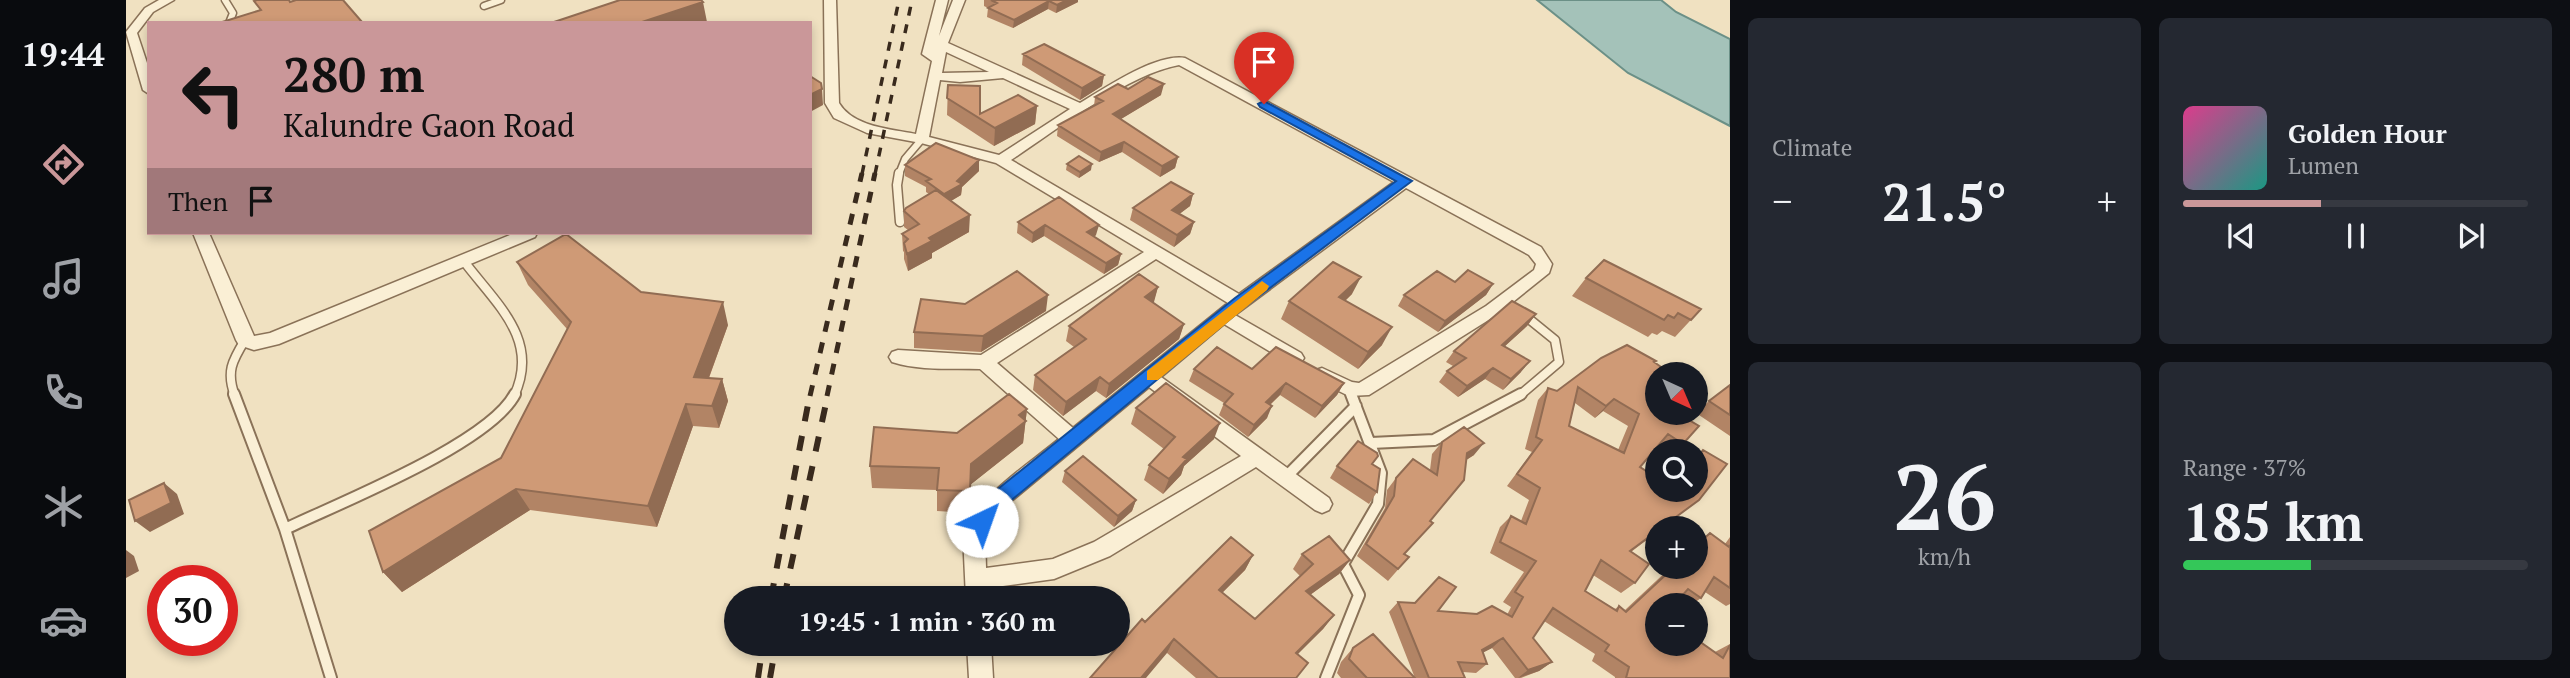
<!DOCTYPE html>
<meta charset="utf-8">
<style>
:root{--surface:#171b24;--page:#242831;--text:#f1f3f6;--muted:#9ea1a6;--line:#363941;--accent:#ca9799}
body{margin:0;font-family:"PT Serif",serif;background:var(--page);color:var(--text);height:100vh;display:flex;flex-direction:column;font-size:26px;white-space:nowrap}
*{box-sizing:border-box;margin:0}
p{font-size:23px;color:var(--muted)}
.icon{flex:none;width:38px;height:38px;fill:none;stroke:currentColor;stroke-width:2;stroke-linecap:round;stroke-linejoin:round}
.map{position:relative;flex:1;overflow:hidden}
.sheet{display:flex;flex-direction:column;gap:18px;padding:18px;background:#0d0f14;width:840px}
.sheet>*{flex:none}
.guide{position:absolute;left:21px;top:21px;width:665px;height:214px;border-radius:0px;box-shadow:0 4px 10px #0003;background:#ca9799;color:#111;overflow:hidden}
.needle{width:46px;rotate:136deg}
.controls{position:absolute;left:1519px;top:362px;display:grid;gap:14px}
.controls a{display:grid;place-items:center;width:63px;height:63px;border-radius:50%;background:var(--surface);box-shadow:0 4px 10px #0003;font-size:35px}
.speed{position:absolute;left:21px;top:565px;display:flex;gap:14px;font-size:35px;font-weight:700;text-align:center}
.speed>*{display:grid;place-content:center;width:91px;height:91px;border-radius:50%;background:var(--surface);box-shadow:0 4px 10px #0003;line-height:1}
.speed .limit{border:10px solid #d22;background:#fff;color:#111}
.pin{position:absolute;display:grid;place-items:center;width:60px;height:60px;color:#fff;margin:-72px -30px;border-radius:50% 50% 50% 0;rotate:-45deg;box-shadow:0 0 7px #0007}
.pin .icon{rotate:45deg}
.me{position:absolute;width:77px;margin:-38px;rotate:42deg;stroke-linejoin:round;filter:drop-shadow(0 0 5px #0008)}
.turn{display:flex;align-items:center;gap:24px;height:147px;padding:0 21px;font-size:32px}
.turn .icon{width:91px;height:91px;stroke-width:2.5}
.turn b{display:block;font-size:49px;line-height:60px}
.then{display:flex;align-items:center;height:66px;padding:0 21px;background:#0003;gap:14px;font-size:26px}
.big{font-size:52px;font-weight:700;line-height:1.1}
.sheet .widget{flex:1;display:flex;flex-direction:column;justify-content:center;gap:10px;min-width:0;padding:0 24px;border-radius:10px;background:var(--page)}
.sheet .dial{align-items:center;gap:0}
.dial b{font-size:91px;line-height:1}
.song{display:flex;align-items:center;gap:21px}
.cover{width:84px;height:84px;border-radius:10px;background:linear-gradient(135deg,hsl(330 70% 55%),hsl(170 70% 35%))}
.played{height:7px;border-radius:4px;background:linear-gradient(90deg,var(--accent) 40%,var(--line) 40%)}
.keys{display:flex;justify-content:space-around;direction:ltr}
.heat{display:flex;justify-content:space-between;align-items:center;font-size:38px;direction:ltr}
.charge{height:10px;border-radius:5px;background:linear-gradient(90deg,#34c759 37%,var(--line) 0)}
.sheet .tiles{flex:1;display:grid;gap:18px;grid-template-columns:repeat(2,1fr)}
.trip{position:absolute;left:598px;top:586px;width:406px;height:70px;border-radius:35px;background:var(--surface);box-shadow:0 4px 10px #0003;font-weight:700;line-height:70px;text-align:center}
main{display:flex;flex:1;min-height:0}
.tabs{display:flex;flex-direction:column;width:126px;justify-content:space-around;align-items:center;background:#090b0e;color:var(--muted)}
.tabs .icon{width:49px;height:49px}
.tabs .active{color:var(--accent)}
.tabs b{font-size:32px;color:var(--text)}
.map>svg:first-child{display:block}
.water{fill:#a4c2b9;stroke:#6b9087;stroke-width:2}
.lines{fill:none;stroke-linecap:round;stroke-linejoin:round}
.lane-far2-casing{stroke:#8a7258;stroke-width:9}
.lane-far1-casing{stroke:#8a7258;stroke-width:11}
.lane-casing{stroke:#8a7258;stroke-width:14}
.street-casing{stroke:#8a7258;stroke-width:3}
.lane-far2{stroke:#faefd5;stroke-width:6}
.lane-far1{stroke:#faefd5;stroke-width:8}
.lane{stroke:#faefd5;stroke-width:10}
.street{fill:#faefd5;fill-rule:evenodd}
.rail-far2{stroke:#392a1d;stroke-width:3.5;stroke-dasharray:9 9;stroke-linecap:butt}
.rail-far1{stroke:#392a1d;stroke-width:5;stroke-dasharray:11 11;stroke-linecap:butt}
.rail{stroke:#392a1d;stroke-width:6;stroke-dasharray:15 15;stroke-linecap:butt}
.wall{fill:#b28465;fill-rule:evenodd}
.shaded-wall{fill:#916c53}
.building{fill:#cf9a76;stroke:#916c53;stroke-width:2;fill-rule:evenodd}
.route{fill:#1a73e8;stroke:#114b97;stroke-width:2}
.slow{fill:#f59e0b}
</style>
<main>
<nav class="tabs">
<b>19:44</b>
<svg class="icon active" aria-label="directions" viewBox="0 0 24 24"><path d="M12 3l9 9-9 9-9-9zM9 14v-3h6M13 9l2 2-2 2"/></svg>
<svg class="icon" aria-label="music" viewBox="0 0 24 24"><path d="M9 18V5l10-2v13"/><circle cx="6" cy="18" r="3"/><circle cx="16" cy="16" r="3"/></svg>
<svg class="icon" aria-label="phone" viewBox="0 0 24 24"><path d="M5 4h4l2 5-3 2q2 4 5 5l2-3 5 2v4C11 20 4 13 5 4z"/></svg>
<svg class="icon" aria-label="climate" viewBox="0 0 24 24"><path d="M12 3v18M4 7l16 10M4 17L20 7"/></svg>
<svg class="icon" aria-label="car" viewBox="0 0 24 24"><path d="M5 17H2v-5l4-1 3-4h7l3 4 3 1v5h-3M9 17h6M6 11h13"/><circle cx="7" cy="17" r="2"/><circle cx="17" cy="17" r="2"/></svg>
</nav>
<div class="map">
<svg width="1604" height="678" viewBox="0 0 1604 678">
<rect width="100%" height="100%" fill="#f0e1c1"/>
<path class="water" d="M 1411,0 L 1535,0 L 1550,12 L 1604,39 L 1604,126 L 1502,73 Z"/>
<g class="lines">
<g class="lane-far2-casing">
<path id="lane-far2" d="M 99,0 L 107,13 L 103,23
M 358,6 L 375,0
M 773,174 L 779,159 L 796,139"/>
</g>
<g class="lane-far1-casing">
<path id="lane-far1" d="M 773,173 L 771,185 L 774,222
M 337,260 C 369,303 415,339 388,396
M 1223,389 L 1226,396
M 109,396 C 100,372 106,361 119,340
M 1393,396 L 1433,362 L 1429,340 L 1397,314"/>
</g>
<g class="lane-casing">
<path id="lane" d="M 108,394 L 159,529 C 213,503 363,444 389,394
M 1245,443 L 1308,440 L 1395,394
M 1159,478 L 1230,406
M 159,529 L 205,678
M 1200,678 L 1233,595 L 1217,564 L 1252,504 L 1255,473 L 1225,394"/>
</g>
<g class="street-casing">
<path id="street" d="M 33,0 L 48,0 L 27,12 L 11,33 L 23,69 L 23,94 L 17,90 L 0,32 L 19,8 Z
M 698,0 L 710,0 L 713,103 C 727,127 765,129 790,134 L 806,61 L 796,54 L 810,0 L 822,0 L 813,36 L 827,0 L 839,0 L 822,43 L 954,103 C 979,88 1030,53 1059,58 L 1415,247 L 1426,264 L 1423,273 L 1372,314 L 1243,395 L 1223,396 L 1190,380 L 1187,375 L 1190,370 L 1196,368 L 1226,382 L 1233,383 L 1360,306 L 1408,270 L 1410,264 L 1403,255 L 1280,188 L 1109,315 L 1175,353 L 1178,358 L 1175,363 L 1163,363 L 1098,324 L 1035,377 L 1203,498 L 1206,504 L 1203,510 L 1196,513 L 1189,510 L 1130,467 L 984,556 L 928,579 L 862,588 L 862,598 L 840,598 L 837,534 C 857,492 898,468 933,439 L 854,369 C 825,368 794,371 766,362 L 763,357 L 766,352 L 772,350 L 855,355 L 1018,252 L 870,163 L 795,143 L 741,133 L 708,118 L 699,103 ZM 820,52 L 863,72 L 816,73 ZM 1053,65 L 1268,182 L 1113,294 L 885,160 C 929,131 1002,74 1053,65 ZM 877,78 L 944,109 L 873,155 L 803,137 L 814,80 L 834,82 ZM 1030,259 L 1102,303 L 947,428 L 871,363 ZM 1023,387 L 1115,456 L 968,542 L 927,559 L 860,568 L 859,535 L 871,513 Z
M 67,233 L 83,233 L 128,336 L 144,333 L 389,233 L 411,233 L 409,237 L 153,344 L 128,350 L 113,345 L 110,340 Z
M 841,644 L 865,644 L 867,678 L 843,678 Z"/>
</g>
<use href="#lane-far2" class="lane-far2"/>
<use href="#lane-far1" class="lane-far1"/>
<use href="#lane" class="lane"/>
<use href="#street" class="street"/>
<path class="rail-far2" d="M 736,174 L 773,0
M 749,174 L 786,0"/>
<path class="rail-far1" d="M 684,396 L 736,173
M 701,396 L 749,173"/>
<path class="rail" d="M 645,598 L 684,394
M 658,598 L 702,394
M 632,678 L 637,644
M 644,678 L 650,644"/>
</g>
<path class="wall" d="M 858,0 L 952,0 L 952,2 L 930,13 L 922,9 L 887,28 L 861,17 L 862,8 L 858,6 Z
M 897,54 L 978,75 L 976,86 L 954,100 L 896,65 Z
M 822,85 L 854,114 L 911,106 L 909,124 L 868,146 L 821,115 Z
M 1002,89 L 1035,95 L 995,119 L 1052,157 L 1049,168 L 1034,177 L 996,152 L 973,162 L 931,136 L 932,125 L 968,106 L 969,97 Z
M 853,160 L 853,171 L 836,187 L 835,195 L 825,201 L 843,232 L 806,253 L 806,258 L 782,271 L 778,259 L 778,252 L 777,251 L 776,234 L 782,230 L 778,227 L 778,211 L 803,194 L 800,192 L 800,187 L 779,176 L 779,165 Z
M 941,164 L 965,170 L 953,178 L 940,170 Z
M 1067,194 L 1064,206 L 1053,214 L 1068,222 L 1064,234 L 1048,247 L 1004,220 L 1007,208 Z
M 933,197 L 970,235 L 968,237 L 995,254 L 992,265 L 978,274 L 918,236 L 906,243 L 891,233 L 892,222 Z
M 391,262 L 515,292 L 602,325 L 583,378 L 596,379 L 602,401 L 593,428 L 567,426 L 531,527 L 404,510 L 276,592 L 257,572 L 375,458 L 441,329 L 402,285 Z
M 1460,278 L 1575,309 L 1549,337 L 1536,331 L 1531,335 L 1526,333 L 1522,337 L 1446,296 Z
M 1329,282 L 1367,284 L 1360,295 L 1312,332 L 1272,306 L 1278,295 Z
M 1032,287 L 1027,303 L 1058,324 L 1053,339 L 980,398 L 970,391 L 937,416 L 907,390 L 909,375 L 948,347 L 940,341 L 943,326 Z
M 1226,294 L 1219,301 L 1256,345 L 1232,369 L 1155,319 L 1163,301 Z
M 920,311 L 855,352 L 788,348 L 788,332 Z
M 1410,314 L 1401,326 L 1379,346 L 1395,372 L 1377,390 L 1359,379 L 1332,397 L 1313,382 L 1321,371 L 1327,366 L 1320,362 L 1328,351 Z
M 1501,345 L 1530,361 L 1528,363 L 1545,374 L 1531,374 L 1531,393 L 1525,397 L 1531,401 L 1531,413 L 1551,413 L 1573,426 L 1557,444 L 1549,452 L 1538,452 L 1531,447 L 1514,467 L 1531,478 L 1531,490 L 1570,490 L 1570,456 L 1577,450 L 1601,464 L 1573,500 L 1536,528 L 1531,528 L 1531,532 L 1505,552 L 1523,564 L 1509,583 L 1495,593 L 1467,575 L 1459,591 L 1489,609 L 1493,606 L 1499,610 L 1545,567 L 1570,567 L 1570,543 L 1584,533 L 1599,544 L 1604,537 L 1604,604 L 1600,606 L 1579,592 L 1575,598 L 1564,606 L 1556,606 L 1551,602 L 1547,606 L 1531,606 L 1531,620 L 1527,626 L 1531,629 L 1531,644 L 1570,644 L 1570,639 L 1589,652 L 1604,644 L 1604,678 L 1489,678 L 1489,677 L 1466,661 L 1469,654 L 1418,621 L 1407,638 L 1426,662 L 1413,671 L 1395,678 L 1389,678 L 1366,648 L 1357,652 L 1361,664 L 1350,673 L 1337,672 L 1339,678 L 1215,678 L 1211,673 L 1215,662 L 1227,648 L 1247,634 L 1289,678 L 1263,612 L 1272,602 L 1289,603 L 1313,577 L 1330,587 L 1312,611 L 1351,614 L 1366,606 L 1381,615 L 1385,607 L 1377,602 L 1398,572 L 1364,553 L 1374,527 L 1385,516 L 1395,521 L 1403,500 L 1381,486 L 1406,452 L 1399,449 L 1412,400 L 1422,388 L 1431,391 L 1475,358 ZM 1449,403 L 1469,418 L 1477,411 L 1502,426 L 1492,450 L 1443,426 Z
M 1068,369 L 1126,369 L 1218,383 L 1211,395 L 1189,418 L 1154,395 L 1144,405 L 1141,418 L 1122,437 L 1093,415 L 1098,403 L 1063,381 Z
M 1604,385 L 1604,436 L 1570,413 L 1583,401 Z
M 1010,408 L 1088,439 L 1058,466 L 1055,475 L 1037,494 L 1018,480 L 1023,465 L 1038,449 L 1005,424 Z
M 901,409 L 897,443 L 844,485 L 843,513 L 811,511 L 811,490 L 746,488 L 744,466 L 831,433 Z
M 1316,442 L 1348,455 L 1340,460 L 1304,521 L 1307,523 L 1279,554 L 1283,557 L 1262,581 L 1231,556 L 1259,508 L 1261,490 L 1270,478 L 1304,470 L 1306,454 Z
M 1247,465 L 1251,492 L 1243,504 L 1204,478 L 1211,466 Z
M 939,471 L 1010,500 L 1006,511 L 988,527 L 936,482 Z
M 1176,554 L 1224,560 L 1213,574 L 1184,595 L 1208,615 L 1197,629 L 1171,654 L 1170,678 L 1070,678 L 1041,653 L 1019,622 L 1127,555 L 1119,570 L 1096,593 L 1129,619 L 1174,576 L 1167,569 Z"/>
<path class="shaded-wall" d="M 941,0 L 952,0 L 952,2 L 930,13 L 931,5 Z
M 923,1 L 922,9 L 887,28 L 888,20 Z
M 577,2 L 581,22 L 580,23 L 513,23 Z
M 978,75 L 976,86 L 954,100 L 956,88 Z
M 1038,84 L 1035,95 L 985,125 L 987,114 Z
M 696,89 L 697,105 L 684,112 L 684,95 Z
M 911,106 L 909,124 L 868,146 L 869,128 Z
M 998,142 L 996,152 L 973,162 L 975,152 Z
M 1052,157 L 1049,168 L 1034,177 L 1036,166 Z
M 853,160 L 853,171 L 836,187 L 835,195 L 818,205 L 818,194 Z
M 966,164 L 965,170 L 953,178 L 954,172 Z
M 1067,194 L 1064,206 L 1043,222 L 1046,210 Z
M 844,215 L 843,232 L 806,253 L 806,258 L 782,271 L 781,254 L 803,238 Z
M 1068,222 L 1064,234 L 1048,247 L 1051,235 Z
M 919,225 L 918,236 L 906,243 L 907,233 Z
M 973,225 L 970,235 L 959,243 L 961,232 Z
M 995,254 L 992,265 L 978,274 L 980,263 Z
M 1235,277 L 1226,294 L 1204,315 L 1213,297 Z
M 1367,284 L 1360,295 L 1312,332 L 1319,321 Z
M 1032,287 L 1028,302 L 1015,312 L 1019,297 Z
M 922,295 L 920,311 L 855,352 L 857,336 Z
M 597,302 L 602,325 L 575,399 L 568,377 Z
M 1410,314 L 1401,326 L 1368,356 L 1376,345 Z
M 1058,324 L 1053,339 L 980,398 L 983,384 Z
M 1266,327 L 1256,345 L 1232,369 L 1242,352 Z
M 1404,361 L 1395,372 L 1377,390 L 1385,379 Z
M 1367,368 L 1359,379 L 1332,397 L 1341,386 Z
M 974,377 L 970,391 L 937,416 L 940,402 Z
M 596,379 L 602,401 L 593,428 L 586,406 Z
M 1160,383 L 1154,395 L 1134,414 L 1140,402 Z
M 1218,383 L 1211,395 L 1189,418 L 1196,406 Z
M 1531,389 L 1531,393 L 1509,407 L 1521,395 Z
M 1488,399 L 1477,411 L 1469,418 L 1480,406 Z
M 560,404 L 567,426 L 531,527 L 522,506 Z
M 1146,406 L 1141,418 L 1122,437 L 1128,425 Z
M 901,409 L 897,443 L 844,485 L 845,464 L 893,415 Z
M 1094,423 L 1088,439 L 1058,466 L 1055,475 L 1037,494 L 1043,479 L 1057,457 Z
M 1358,443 L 1348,455 L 1331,466 L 1341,453 Z
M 38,483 L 51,494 L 58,514 L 24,532 L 9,521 Z
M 390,489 L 404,510 L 276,592 L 257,572 Z
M 1010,500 L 1006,511 L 988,527 L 992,516 Z
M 0,550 L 8,556 L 13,571 L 0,578 Z
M 1127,555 L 1119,570 L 1085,604 L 1093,590 Z
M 1224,560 L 1213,574 L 1170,605 L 1180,591 Z
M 1208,615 L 1197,629 L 1160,666 L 1170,653 Z
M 1377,638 L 1366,648 L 1345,659 L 1356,650 Z
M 1048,639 L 1041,653 L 1020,678 L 1015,678 Z
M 1426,662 L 1413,671 L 1392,678 L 1402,670 Z"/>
<path class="building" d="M 131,0 L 163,0 L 164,2 L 170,0 L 217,0 L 236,22 L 232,23 L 93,23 L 135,10 L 128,1 Z
M 494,0 L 575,0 L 577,2 L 513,23 L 425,23 Z
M 865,0 L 941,0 L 931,5 L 923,1 L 888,20 L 862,8 L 871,3 Z
M 918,44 L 978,75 L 956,88 L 897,54 Z
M 684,76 L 695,83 L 696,89 L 684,95 Z
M 1022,77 L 1038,84 L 987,114 L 1052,157 L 1036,166 L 998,142 L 975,152 L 932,125 L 977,101 L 969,97 L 992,84 L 1002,89 Z
M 822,85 L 854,86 L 854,114 L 892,95 L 911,106 L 869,128 L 821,98 Z
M 810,143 L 853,160 L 831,181 L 836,184 L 818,194 L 800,181 L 805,179 L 779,165 Z
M 953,156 L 966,164 L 954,172 L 941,164 Z
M 1045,182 L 1067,194 L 1046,210 L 1068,222 L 1051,235 L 1007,208 Z
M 810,190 L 844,215 L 803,238 L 806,241 L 781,254 L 778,243 L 782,239 L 776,234 L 793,224 L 778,211 L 780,208 Z
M 933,197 L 973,225 L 961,232 L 995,254 L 980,263 L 919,225 L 907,233 L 892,222 Z
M 440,234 L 515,292 L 597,302 L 568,377 L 596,379 L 586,406 L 560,404 L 522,506 L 390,489 L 257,572 L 243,531 L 375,458 L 445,322 L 391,262 Z
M 1478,260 L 1575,309 L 1565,320 L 1552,313 L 1548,318 L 1542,315 L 1538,320 L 1460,278 Z
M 1207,262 L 1235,277 L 1213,297 L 1266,327 L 1242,352 L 1163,301 Z
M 1342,270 L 1367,284 L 1319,321 L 1278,295 L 1311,271 L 1329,282 Z
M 891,271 L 922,295 L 857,336 L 788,332 L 795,299 L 839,304 Z
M 1013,274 L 1032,287 L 1019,297 L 1058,324 L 983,384 L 974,377 L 940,402 L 909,375 L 960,339 L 943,326 Z
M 1386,301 L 1410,314 L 1376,345 L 1404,361 L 1385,379 L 1367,368 L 1341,386 L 1321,371 L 1340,358 L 1328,351 Z
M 1501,345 L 1530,361 L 1528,362 L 1545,374 L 1531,374 L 1531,389 L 1521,395 L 1531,401 L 1531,413 L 1551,413 L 1573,426 L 1557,444 L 1542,434 L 1514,467 L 1531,478 L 1531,490 L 1570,490 L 1570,459 L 1577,450 L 1601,464 L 1573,500 L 1535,528 L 1531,528 L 1531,531 L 1504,551 L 1523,564 L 1509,583 L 1475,560 L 1459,591 L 1491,611 L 1493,606 L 1500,612 L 1548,567 L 1570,567 L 1570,546 L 1584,533 L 1603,547 L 1604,545 L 1604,588 L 1588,577 L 1575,598 L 1562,589 L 1547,606 L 1542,604 L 1542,606 L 1531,606 L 1531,620 L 1527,626 L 1531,629 L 1531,644 L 1553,644 L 1557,647 L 1559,644 L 1570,644 L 1570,639 L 1597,658 L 1604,645 L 1604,678 L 1500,678 L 1503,667 L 1479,651 L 1483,645 L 1427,608 L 1407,638 L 1426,662 L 1402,670 L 1377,638 L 1356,650 L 1361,664 L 1332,662 L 1339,678 L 1303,678 L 1272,602 L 1289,603 L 1313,577 L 1330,587 L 1312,611 L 1351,614 L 1366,606 L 1386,617 L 1397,597 L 1389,592 L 1410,561 L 1374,542 L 1385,516 L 1400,524 L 1414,488 L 1391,474 L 1416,440 L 1410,437 L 1422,388 L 1431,391 L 1475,358 ZM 1452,387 L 1480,406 L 1488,399 L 1513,414 L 1498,453 L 1443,426 Z
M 1091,347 L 1126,369 L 1150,347 L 1218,383 L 1196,406 L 1160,383 L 1140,402 L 1146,406 L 1128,425 L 1098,404 L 1107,394 L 1068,369 Z
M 1040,383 L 1094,423 L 1057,457 L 1061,459 L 1043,479 L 1023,465 L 1049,437 L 1010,408 Z
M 1604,385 L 1604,415 L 1583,401 Z
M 883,394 L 901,409 L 893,415 L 900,421 L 845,464 L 844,491 L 811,490 L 813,468 L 744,466 L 748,427 L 831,433 Z
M 1338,427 L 1358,443 L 1341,453 L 1338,480 L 1304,521 L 1307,523 L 1278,554 L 1283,557 L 1272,569 L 1240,544 L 1268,496 L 1270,478 L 1287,459 L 1311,475 L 1316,442 Z
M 1232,441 L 1251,453 L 1252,456 L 1246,464 L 1254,469 L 1251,492 L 1211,466 Z
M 957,456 L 1010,500 L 992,516 L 939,471 Z
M 38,483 L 45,503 L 9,521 L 3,500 Z
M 1203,536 L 1224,560 L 1180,591 L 1208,615 L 1170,653 L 1182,663 L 1170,678 L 1092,678 L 1048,639 L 1015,678 L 964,678 L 1016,619 L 1019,622 L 1105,537 L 1127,555 L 1093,590 L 1129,619 L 1187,564 L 1176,554 Z
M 1247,634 L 1289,678 L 1241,678 L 1223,659 L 1227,648 Z"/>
<path class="route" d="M 1138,101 L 1286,181 L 1120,306 L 870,513 L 863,527 L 849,527 L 846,521 L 857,501 L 1109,298 L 1270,181 L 1134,107 L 1132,104 Z"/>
<path class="slow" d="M 1136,281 L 1143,286 L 1141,290 L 1032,380 L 1021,380 L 1021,371 Z"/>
</svg>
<div class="controls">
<a><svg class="needle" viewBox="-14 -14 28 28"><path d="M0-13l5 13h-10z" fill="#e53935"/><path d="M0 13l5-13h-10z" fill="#9ea1a6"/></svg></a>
<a><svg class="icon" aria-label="search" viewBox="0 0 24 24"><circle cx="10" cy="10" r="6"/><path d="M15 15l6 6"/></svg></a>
<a>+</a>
<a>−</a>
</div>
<div class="speed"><div class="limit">30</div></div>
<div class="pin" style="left:1138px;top:104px;background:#d93025"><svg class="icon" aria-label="arrive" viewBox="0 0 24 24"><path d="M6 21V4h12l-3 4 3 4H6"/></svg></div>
<svg class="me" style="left:856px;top:521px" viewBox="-20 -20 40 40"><circle r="19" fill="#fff"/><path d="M0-13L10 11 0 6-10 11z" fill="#1a73e8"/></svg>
<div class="trip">19:45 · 1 min · 360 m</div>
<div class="guide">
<div class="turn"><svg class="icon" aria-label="left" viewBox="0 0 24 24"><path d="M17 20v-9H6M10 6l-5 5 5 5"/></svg><div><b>280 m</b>Kalundre Gaon Road</div></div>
<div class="then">Then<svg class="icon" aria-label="arrive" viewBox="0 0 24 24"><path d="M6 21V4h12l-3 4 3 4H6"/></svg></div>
</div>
</div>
<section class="sheet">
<div class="tiles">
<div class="widget"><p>Climate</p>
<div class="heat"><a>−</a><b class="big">21.5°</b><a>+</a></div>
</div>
<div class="widget">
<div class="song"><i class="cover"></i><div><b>Golden Hour</b><p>Lumen</p></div></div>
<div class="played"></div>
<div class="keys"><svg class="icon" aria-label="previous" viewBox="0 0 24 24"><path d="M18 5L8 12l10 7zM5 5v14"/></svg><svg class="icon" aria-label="pause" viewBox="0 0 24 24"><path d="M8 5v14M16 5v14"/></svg><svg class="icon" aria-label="next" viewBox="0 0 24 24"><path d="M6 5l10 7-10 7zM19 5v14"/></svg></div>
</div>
<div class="widget dial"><b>26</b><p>km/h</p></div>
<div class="widget"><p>Range · 37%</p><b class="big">185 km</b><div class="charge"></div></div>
</div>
</section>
</main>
